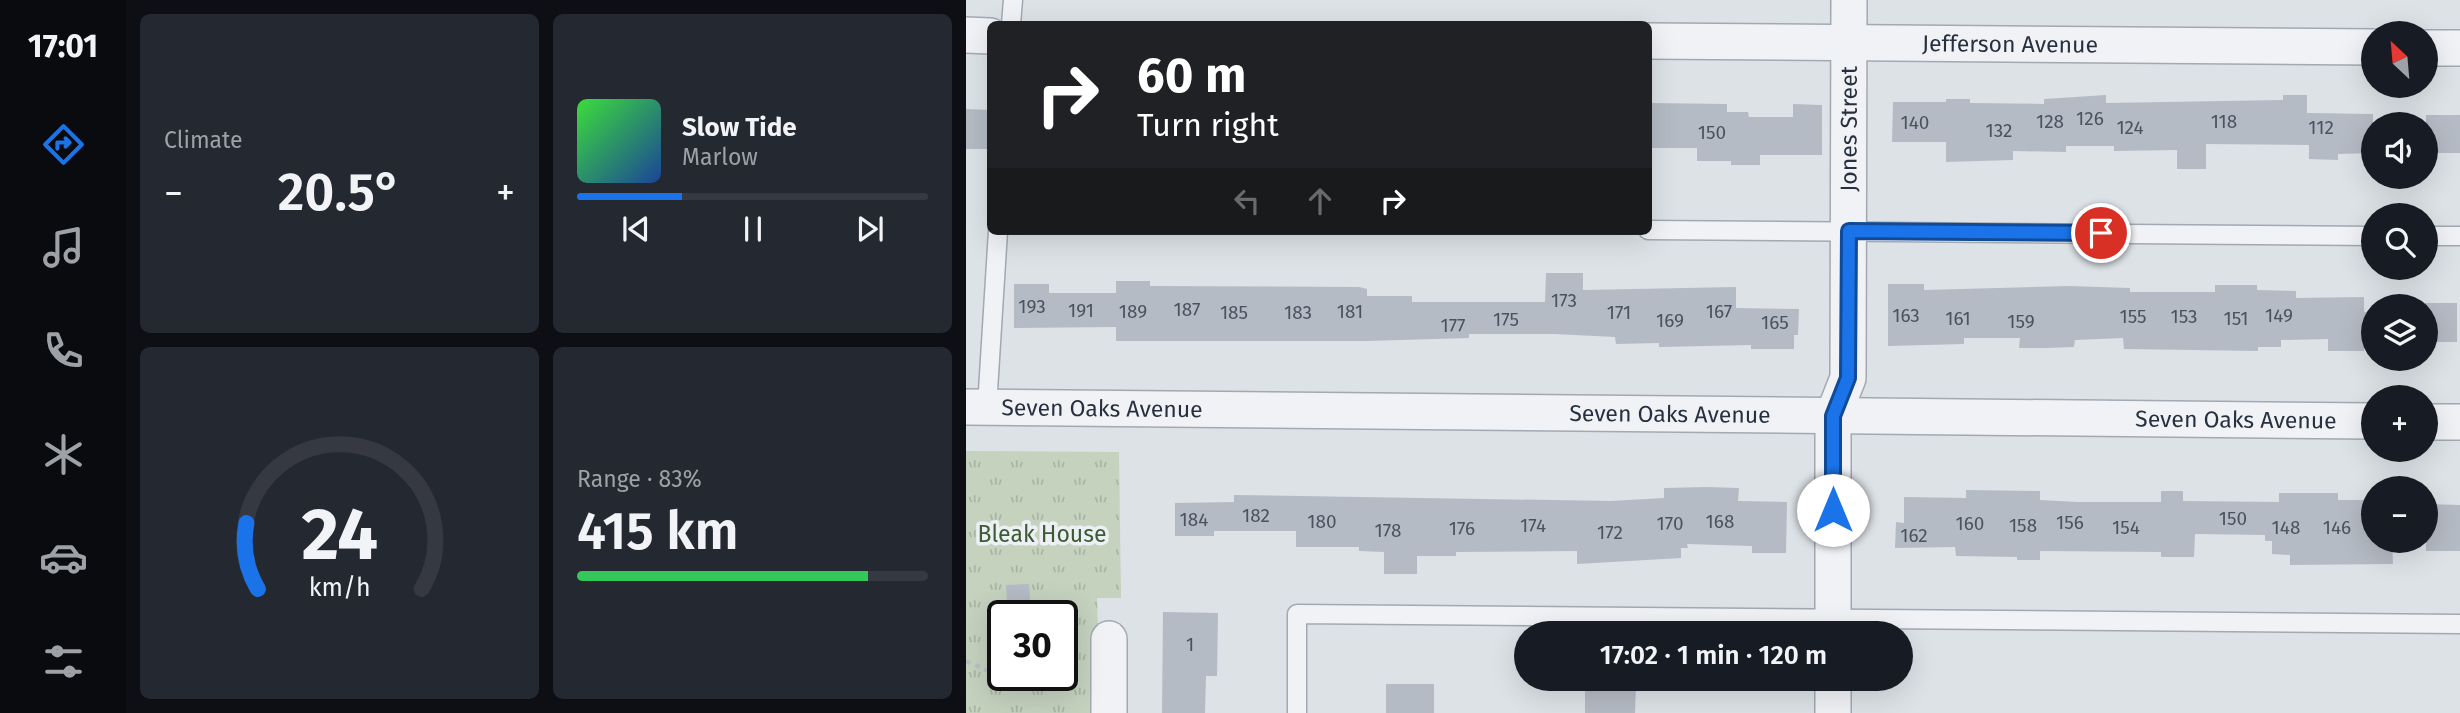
<!DOCTYPE html>
<meta charset="utf-8">
<style>
:root{--surface:#171b24;--page:#242831;--text:#f1f3f6;--muted:#9ea1a6;--line:#363941;--accent:#1a73e8}
body{margin:0;font-family:"Fira Sans",sans-serif;background:var(--page);color:var(--text);height:100vh;display:flex;flex-direction:column;font-size:26px;white-space:nowrap}
*{box-sizing:border-box;margin:0}
p{font-size:23px;color:var(--muted)}
.icon{flex:none;width:38px;height:38px;fill:none;stroke:currentColor;stroke-width:2;stroke-linecap:round;stroke-linejoin:round}
.map{position:relative;flex:1;overflow:hidden}
.details{display:flex;flex-direction:column;gap:14px;padding:14px;background:#0d0f14;width:840px}
.details>*{flex:none}
.banner{position:absolute;left:21px;top:21px;width:665px;height:214px;border-radius:10px;box-shadow:0 7px 28px #0002;background:#202124;color:#fff;overflow:hidden}
.needle{width:46px;rotate:334deg}
.buttons{position:absolute;left:1395px;top:21px;display:grid;gap:14px}
.buttons a{display:grid;place-items:center;width:77px;height:77px;border-radius:50%;background:var(--surface);box-shadow:0 7px 28px #0002;font-size:35px}
.speed{position:absolute;left:21px;top:600px;display:flex;gap:14px;font-size:35px;font-weight:700;text-align:center}
.speed>*{display:grid;place-content:center;width:91px;height:91px;border-radius:50%;background:var(--surface);box-shadow:0 7px 28px #0002;line-height:1}
.speed .limit{border:4px solid #111;border-radius:10px;background:#fff;color:#111}
.pin{position:absolute;display:grid;place-items:center;width:60px;height:60px;color:#fff;margin:-30px;border:4px solid #fff;border-radius:50%;box-shadow:0 2px 7px #0007}
.me{position:absolute;width:77px;margin:-38px;rotate:0deg;stroke-linejoin:round;filter:drop-shadow(0 0 5px #0008)}
.turn{display:flex;align-items:center;gap:24px;height:147px;padding:0 35px;font-size:32px}
.turn .icon{width:91px;height:91px;stroke-width:2.5}
.turn b{display:block;font-size:49px;line-height:60px}
.lanes{display:flex;align-items:center;height:66px;padding:0 35px;background:#0003;justify-content:center;gap:35px;direction:ltr}
.lanes .off{opacity:.35}
.big{font-size:52px;font-weight:600;line-height:1.1}
.details .widget{flex:1;display:flex;flex-direction:column;justify-content:center;gap:10px;min-width:0;padding:0 24px;border-radius:10px;background:var(--page)}
.details .dial{align-items:center;gap:0}
.dial svg{height:182px;overflow:visible;fill:none;stroke:var(--line);stroke-width:7;stroke-linecap:round;text-anchor:middle}
.dial text{fill:var(--text);stroke:none}
.song{display:flex;align-items:center;gap:21px}
.cover{width:84px;height:84px;border-radius:10px;background:linear-gradient(135deg,hsl(120 70% 55%),hsl(220 70% 35%))}
.played{height:7px;border-radius:4px;background:linear-gradient(90deg,var(--accent) 30%,var(--line) 30%)}
.keys{display:flex;justify-content:space-around;direction:ltr}
.heat{display:flex;justify-content:space-between;align-items:center;font-size:38px;direction:ltr}
.charge{height:10px;border-radius:5px;background:linear-gradient(90deg,#34c759 83%,var(--line) 0)}
.details .tiles{flex:1;display:grid;gap:14px;grid-template-columns:repeat(2,1fr)}
.trip{position:absolute;left:548px;top:621px;width:399px;height:70px;border-radius:35px;background:var(--surface);box-shadow:0 7px 28px #0002;font-weight:600;line-height:70px;text-align:center}
main{display:flex;flex:1;min-height:0}
.tab-bar{display:flex;flex-direction:column;width:126px;justify-content:space-around;align-items:center;background:#090b0e;color:var(--muted)}
.tab-bar .icon{width:49px;height:49px}
.tab-bar .current{color:var(--accent)}
.tab-bar b{font-size:32px;color:var(--text)}
.map>svg:first-child{display:block}
.park{fill:url(#park-tufts);fill-rule:evenodd}
.building{fill:#b4bbc4}
.lines{fill:none;stroke-linecap:round;stroke-linejoin:round}
.service-casing{stroke:#a2a9b1;stroke-width:21}
.minor-casing{stroke:#a2a9b1;stroke-width:38}
.path{stroke:#bbc0c6;stroke-width:4.5;stroke-dasharray:5 5;stroke-linecap:butt}
.service{stroke:#f0f2f6;stroke-width:18}
.minor{stroke:#f0f2f6;stroke-width:35}
.route-casing{stroke:#114b97;stroke-width:18}
.route{stroke:#1a73e8;stroke-width:12}
.labels{text-anchor:middle;dominant-baseline:central;stroke-width:7;stroke-linejoin:round;paint-order:stroke}
.number-label{font-size:19px;fill:#4a5360}
.street-label{font-size:23px;fill:#26303e;stroke:#ecf0f5}
.park-label{font-size:23px;fill:#3c5a33;stroke:#ecf0f5}
</style>
<main>
<nav class="tab-bar">
<b>17:01</b>
<svg class="icon current" aria-label="directions" viewBox="0 0 24 24"><path d="M12 3l9 9-9 9-9-9zM9 14v-3h6M13 9l2 2-2 2"/></svg>
<svg class="icon" aria-label="music" viewBox="0 0 24 24"><path d="M9 18V5l10-2v13"/><circle cx="6" cy="18" r="3"/><circle cx="16" cy="16" r="3"/></svg>
<svg class="icon" aria-label="phone" viewBox="0 0 24 24"><path d="M5 4h4l2 5-3 2q2 4 5 5l2-3 5 2v4C11 20 4 13 5 4z"/></svg>
<svg class="icon" aria-label="climate" viewBox="0 0 24 24"><path d="M12 3v18M4 7l16 10M4 17L20 7"/></svg>
<svg class="icon" aria-label="car" viewBox="0 0 24 24"><path d="M5 17H2v-5l4-1 3-4h7l3 4 3 1v5h-3M9 17h6M6 11h13"/><circle cx="7" cy="17" r="2"/><circle cx="17" cy="17" r="2"/></svg>
<svg class="icon" aria-label="filters" viewBox="0 0 24 24"><path d="M4 7h16M4 17h16"/><circle cx="9" cy="7" r="2"/><circle cx="15" cy="17" r="2"/></svg>
</nav>
<section class="details">
<div class="tiles">
<div class="widget"><p>Climate</p>
<div class="heat"><a>−</a><b class="big">20.5°</b><a>+</a></div>
</div>
<div class="widget">
<div class="song"><i class="cover"></i><div><b>Slow Tide</b><p>Marlow</p></div></div>
<div class="played"></div>
<div class="keys"><svg class="icon" aria-label="previous" viewBox="0 0 24 24"><path d="M18 5L8 12l10 7zM5 5v14"/></svg><svg class="icon" aria-label="pause" viewBox="0 0 24 24"><path d="M8 5v14M16 5v14"/></svg><svg class="icon" aria-label="next" viewBox="0 0 24 24"><path d="M6 5l10 7-10 7zM19 5v14"/></svg></div>
</div>
<div class="widget dial"><svg viewBox="0 0 100 80">
<path d="M14 69A42 42 0 1 1 86 69"/>
<path d="M14 69A42 42 0 0 1 9 40" stroke="#1a73e8"/>
<text x="50" y="56" font-size="32" font-weight="700">24</text>
<text x="50" y="72" font-size="11">km/h</text>
</svg></div>
<div class="widget"><p>Range · 83%</p><b class="big">415 km</b><div class="charge"></div></div>
</div>
</section>
<div class="map">
<svg width="1494" height="713" viewBox="0 0 1494 713">
<defs>
<pattern id="park-tufts" width="24" height="20" patternUnits="userSpaceOnUse" patternTransform="scale(1.75)"><rect width="24" height="20" fill="#c4d2be"/><path d="M3 7l-1-3M5 7V3M7 7l1-3M15 17l-1-3M17 17v-4M19 17l1-3" fill="none" stroke="#a8b5a4"/></pattern>
</defs>
<rect width="100%" height="100%" fill="#dde2e7"/>
<path class="park" d="M 0,451 L 153,452 L 155,598 L 131,598 L 135,713 L 0,713 ZM 37,616 L 96,616 L 96,676 L 37,676 Z"/>
<path class="building" d="M 1140,95 L 1140,103 L 1317,100 L 1317,95 L 1341,95 L 1341,113 L 1407,114 L 1407,153 L 1372,154 L 1372,160 L 1343,159 L 1343,145 L 1240,144 L 1240,169 L 1211,169 L 1211,150 L 1148,151 L 1148,146 L 1100,146 L 1100,152 L 1047,151 L 1047,160 L 980,162 L 980,142 L 926,142 L 927,102 L 980,102 L 980,99 L 1004,99 L 1004,103 L 1078,104 L 1078,99 Z
M 682,103 L 761,104 L 761,112 L 782,112 L 783,117 L 827,117 L 827,104 L 856,105 L 856,155 L 794,155 L 794,165 L 765,165 L 765,161 L 731,161 L 731,148 L 682,148 Z
M 0,109 L 24,110 L 23,149 L 0,149 Z
M 1460,115 L 1494,115 L 1494,153 L 1460,153 Z
M 580,273 L 617,273 L 617,290 L 770,287 L 770,308 L 833,309 L 832,335 L 828,335 L 828,349 L 785,349 L 785,345 L 693,347 L 693,343 L 650,344 L 649,337 L 588,334 L 503,334 L 503,338 L 401,341 L 150,341 L 150,327 L 48,328 L 48,284 L 83,284 L 83,293 L 150,293 L 150,281 L 184,281 L 184,286 L 393,287 L 401,289 L 401,296 L 446,296 L 446,302 L 579,302 Z
M 922,284 L 958,284 L 958,290 L 1103,286 L 1164,288 L 1164,292 L 1249,292 L 1249,285 L 1291,285 L 1291,290 L 1330,291 L 1330,298 L 1398,297 L 1398,312 L 1407,312 L 1407,335 L 1398,335 L 1398,351 L 1362,351 L 1362,339 L 1315,340 L 1315,347 L 1292,347 L 1292,351 L 1158,349 L 1157,338 L 1109,340 L 1108,347 L 1080,348 L 1053,348 L 1054,338 L 998,338 L 998,344 L 922,346 Z
M 1459,303 L 1491,303 L 1491,342 L 1460,342 Z
M 741,487 L 773,488 L 772,501 L 821,502 L 820,553 L 786,553 L 786,546 L 721,544 L 722,548 L 715,548 L 715,558 L 611,564 L 611,551 L 490,552 L 490,556 L 451,556 L 451,574 L 418,574 L 418,552 L 393,551 L 393,547 L 330,547 L 330,531 L 248,531 L 248,536 L 209,536 L 209,503 L 268,502 L 268,495 L 645,501 L 698,498 L 698,488 Z
M 1000,490 L 1074,491 L 1074,500 L 1111,502 L 1195,502 L 1195,491 L 1217,491 L 1217,501 L 1313,502 L 1313,493 L 1372,493 L 1372,500 L 1407,500 L 1407,541 L 1426,541 L 1427,564 L 1324,565 L 1324,555 L 1306,554 L 1306,541 L 1299,541 L 1299,535 L 1229,534 L 1228,557 L 1195,557 L 1195,552 L 1074,551 L 1074,560 L 1051,560 L 1051,557 L 990,556 L 989,547 L 929,548 L 930,522 L 938,523 L 938,497 L 1000,498 Z
M 1460,504 L 1494,505 L 1494,551 L 1460,551 Z
M 63,584 L 65,616 L 42,616 L 40,585 Z
M 197,612 L 252,613 L 251,676 L 240,676 L 239,713 L 196,713 Z
M 619,682 L 670,683 L 669,713 L 619,713 Z
M 420,684 L 468,684 L 468,713 L 420,713 Z"/>
<g class="lines">
<g class="service-casing">
<path id="service" d="M 45,24 L 47,0
M 682,230 L 1407,236
M 1460,236 L 1494,236
M 21,407 L 32,231
M 331,713 L 331,614 L 1494,624"/>
</g>
<g class="minor-casing">
<g id="minor">
<path d="M 0,35 L 24,36"/>
<path id="s1" d="M 682,41 L 1407,47"/>
<path d="M 1460,48 L 1494,48"/>
<path id="s2" d="M 0,407 L 1407,421"/>
<path d="M 1460,422 L 1494,422"/>
<path id="s3" d="M 867,634 L 867,416 L 882,378 L 883,0"/>
<path d="M 867,679 L 867,713"/>
<path d="M 143,713 L 143,639"/>
</g>
</g>
<path class="path" d="M 0,661 L 27,673"/>
<use href="#service" class="service"/>
<use href="#minor" class="minor"/>
</g>
<g class="lines">
<g class="route-casing">
<path id="route" d="M 867,510 L 867,416 L 882,378 L 883,231 L 1135,233"/>
</g>
<use href="#route" class="route"/>
</g>
<g class="labels">
<g class="number-label">
<text x="1124" y="118">126</text>
<text x="1084" y="121">128</text>
<text x="1258" y="121">118</text>
<text x="949" y="122">140</text>
<text x="1164" y="127">124</text>
<text x="1355" y="127">112</text>
<text x="1033" y="130">132</text>
<text x="746" y="132">150</text>
<text x="598" y="300">173</text>
<text x="66" y="306">193</text>
<text x="221" y="309">187</text>
<text x="115" y="310">191</text>
<text x="167" y="311">189</text>
<text x="384" y="311">181</text>
<text x="753" y="311">167</text>
<text x="268" y="312">185</text>
<text x="332" y="312">183</text>
<text x="653" y="312">171</text>
<text x="940" y="315">163</text>
<text x="1313" y="315">149</text>
<text x="1167" y="316">155</text>
<text x="1218" y="316">153</text>
<text x="992" y="318">161</text>
<text x="1270" y="318">151</text>
<text x="540" y="319">175</text>
<text x="704" y="320">169</text>
<text x="1055" y="321">159</text>
<text x="809" y="322">165</text>
<text x="487" y="325">177</text>
<text x="290" y="515">182</text>
<text x="1267" y="518">150</text>
<text x="228" y="519">184</text>
<text x="356" y="521">180</text>
<text x="754" y="521">168</text>
<text x="1104" y="522">156</text>
<text x="704" y="523">170</text>
<text x="1004" y="523">160</text>
<text x="567" y="525">174</text>
<text x="1057" y="525">158</text>
<text x="1160" y="527">154</text>
<text x="1320" y="527">148</text>
<text x="1371" y="527">146</text>
<text x="496" y="528">176</text>
<text x="422" y="530">178</text>
<text x="644" y="532">172</text>
<text x="948" y="535">162</text>
<text x="224" y="644">1</text>
</g>
<g class="street-label">
<text stroke="none"><textPath href="#s1" startOffset="362">Jefferson Avenue</textPath></text>
<text stroke="none"><textPath href="#s3" startOffset="508">Jones Street</textPath></text>
<text stroke="none"><textPath href="#s2" startOffset="136">Seven Oaks Avenue</textPath></text>
<text stroke="none"><textPath href="#s2" startOffset="704">Seven Oaks Avenue</textPath></text>
<text stroke="none"><textPath href="#s2" startOffset="1270">Seven Oaks Avenue</textPath></text>
</g>
<g class="park-label">
<text x="76" y="534">Bleak House</text>
</g>
</g>
</svg>
<div class="buttons">
<a><svg class="needle" viewBox="-14 -14 28 28"><path d="M0-13l5 13h-10z" fill="#e53935"/><path d="M0 13l5-13h-10z" fill="#9ea1a6"/></svg></a>
<a><svg class="icon" aria-label="sound" viewBox="0 0 24 24"><path d="M4 9h4l5-4v14l-5-4H4zM17 9q2 3 0 6"/></svg></a>
<a><svg class="icon" aria-label="search" viewBox="0 0 24 24"><circle cx="10" cy="10" r="6"/><path d="M15 15l6 6"/></svg></a>
<a><svg class="icon" aria-label="layers" viewBox="0 0 24 24"><path d="M12 4l9 5-9 5-9-5zM3 14l9 5 9-5"/></svg></a>
<a>+</a>
<a>−</a>
</div>
<div class="speed"><div class="limit">30</div></div>
<div class="pin" style="left:1135px;top:233px;background:#d93025"><svg class="icon" aria-label="arrive" viewBox="0 0 24 24"><path d="M6 21V4h12l-3 4 3 4H6"/></svg></div>
<svg class="me" style="left:867px;top:510px" viewBox="-20 -20 40 40"><circle r="19" fill="#fff"/><path d="M0-13L10 11 0 6-10 11z" fill="#1a73e8"/></svg>
<div class="trip">17:02 · 1 min · 120 m</div>
<div class="banner">
<div class="turn"><svg class="icon" aria-label="right" viewBox="0 0 24 24"><path d="M7 20v-9h11M14 6l5 5-5 5"/></svg><div><b>60 m</b>Turn right</div></div>
<div class="lanes"><svg class="icon off" aria-label="left" viewBox="0 0 24 24"><path d="M17 20v-9H6M10 6l-5 5 5 5"/></svg><svg class="icon off" aria-label="ahead" viewBox="0 0 24 24"><path d="M12 20V5M6 11l6-6 6 6"/></svg><svg class="icon" aria-label="right" viewBox="0 0 24 24"><path d="M7 20v-9h11M14 6l5 5-5 5"/></svg></div>
</div>
</div>
</main>
